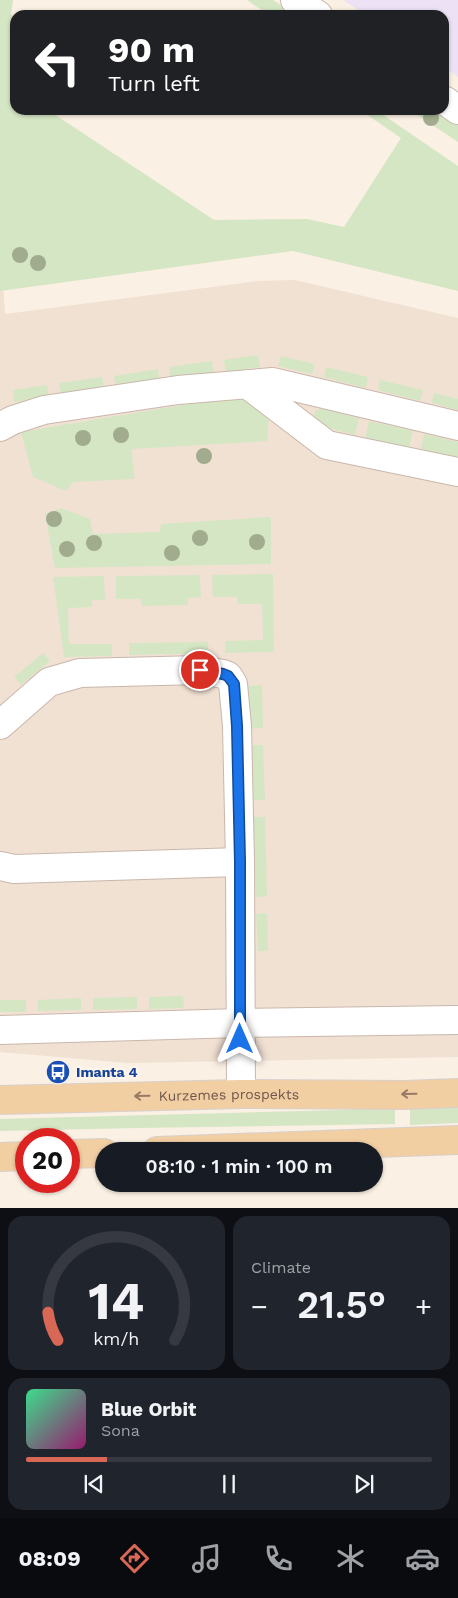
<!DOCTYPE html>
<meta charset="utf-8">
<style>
:root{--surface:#171b24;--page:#20242c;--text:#f1f3f6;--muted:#9ea1a6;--line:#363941;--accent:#d86755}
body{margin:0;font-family:"Work Sans",sans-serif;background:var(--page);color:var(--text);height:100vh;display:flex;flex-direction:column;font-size:19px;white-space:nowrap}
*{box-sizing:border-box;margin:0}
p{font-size:16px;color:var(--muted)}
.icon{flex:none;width:28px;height:28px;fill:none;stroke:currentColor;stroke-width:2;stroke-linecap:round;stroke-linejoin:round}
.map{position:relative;height:1208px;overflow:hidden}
.panel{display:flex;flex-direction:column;gap:8px;padding:8px;background:#0d0f14;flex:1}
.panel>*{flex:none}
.guide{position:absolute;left:10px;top:10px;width:439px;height:105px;border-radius:15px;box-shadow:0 1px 4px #0004;background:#202124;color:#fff;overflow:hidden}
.speed{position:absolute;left:15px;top:1128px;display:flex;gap:10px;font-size:25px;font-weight:700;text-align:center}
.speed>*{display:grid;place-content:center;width:65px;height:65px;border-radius:50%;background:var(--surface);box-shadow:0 1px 4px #0004;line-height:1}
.speed .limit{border:8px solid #d22;background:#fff;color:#111}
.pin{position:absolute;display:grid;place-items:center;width:42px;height:42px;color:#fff;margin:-21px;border:2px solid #fff;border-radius:50%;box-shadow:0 1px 5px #0007}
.me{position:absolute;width:55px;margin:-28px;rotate:0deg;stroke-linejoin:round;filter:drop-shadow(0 0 4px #0008)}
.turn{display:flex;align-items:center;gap:18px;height:105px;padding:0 15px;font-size:22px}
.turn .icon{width:65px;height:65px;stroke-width:2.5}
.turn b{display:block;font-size:35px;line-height:42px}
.big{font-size:38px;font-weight:600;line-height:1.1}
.panel .card{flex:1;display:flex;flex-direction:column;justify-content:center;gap:8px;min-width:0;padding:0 18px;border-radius:15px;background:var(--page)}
.panel .dial{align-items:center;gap:0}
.dial svg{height:130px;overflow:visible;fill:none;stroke:var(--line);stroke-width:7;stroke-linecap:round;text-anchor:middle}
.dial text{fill:var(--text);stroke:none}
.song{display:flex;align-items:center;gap:15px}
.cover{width:60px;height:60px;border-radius:8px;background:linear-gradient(135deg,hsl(150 70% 55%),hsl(320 70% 35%))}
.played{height:5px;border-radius:2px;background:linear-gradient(90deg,var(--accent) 20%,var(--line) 20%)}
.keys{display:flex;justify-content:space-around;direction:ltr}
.heat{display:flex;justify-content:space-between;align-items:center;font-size:28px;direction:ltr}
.panel .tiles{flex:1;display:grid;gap:8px;grid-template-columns:1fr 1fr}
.card:last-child{grid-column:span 2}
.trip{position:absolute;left:95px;top:1142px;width:288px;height:50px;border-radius:25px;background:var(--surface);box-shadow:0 1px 4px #0004;font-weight:600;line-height:50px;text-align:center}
.tab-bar{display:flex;height:80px;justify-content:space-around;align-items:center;background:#090b0e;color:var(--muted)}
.tab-bar .icon{width:35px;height:35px}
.tab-bar .active{color:var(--accent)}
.tab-bar b{font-size:22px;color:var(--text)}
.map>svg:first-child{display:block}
.residential{fill:#f1e1d3}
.education{fill:#ede1f6}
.green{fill:#d5e6c4}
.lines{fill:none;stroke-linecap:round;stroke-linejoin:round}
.minor-casing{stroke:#cab7ac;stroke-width:30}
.major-casing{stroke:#d7d0cd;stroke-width:30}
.minor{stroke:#fff;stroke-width:28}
.major{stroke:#f2cea3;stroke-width:28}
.tree{fill:#a0ac8d}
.oneway{stroke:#977a66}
.route-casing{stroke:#114b97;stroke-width:12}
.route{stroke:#1a73e8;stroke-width:9}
.labels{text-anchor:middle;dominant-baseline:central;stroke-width:5;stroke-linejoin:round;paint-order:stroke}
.transit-label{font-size:14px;font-weight:bold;fill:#164399;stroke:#fdf4ea;text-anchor:start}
.street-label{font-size:14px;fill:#70564c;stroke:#fdf4ea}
</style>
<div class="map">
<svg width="458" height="1208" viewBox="0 0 458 1208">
<rect width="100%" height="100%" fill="#faf0e4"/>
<path class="residential" d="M 0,280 L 3,283 L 5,314 L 258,281 L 295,280 L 458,318 L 458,1057 L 127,1063 L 0,1052 Z"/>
<path class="education" d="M 343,0 L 458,0 L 458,77 L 444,67 L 444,15 L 366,15 Z"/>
<path class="green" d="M 0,0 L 13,0 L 11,15 L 15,16 L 15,110 L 48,110 L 214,220 L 307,219 L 344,227 L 401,138 L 360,110 L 376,110 L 458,166 L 458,291 L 293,251 L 0,291 Z
M 247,0 L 273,0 L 295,15 L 269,15 Z
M 410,110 L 435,110 L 458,125 L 458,142 Z
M 258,355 L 260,367 L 226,372 L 224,360 Z
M 281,356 L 315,364 L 312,374 L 278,366 Z
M 212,361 L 214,374 L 171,380 L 169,367 Z
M 326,367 L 368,377 L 366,388 L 324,377 Z
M 158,369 L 159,381 L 116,387 L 114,376 Z
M 102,377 L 104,389 L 61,395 L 59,383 Z
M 380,380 L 423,390 L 420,401 L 378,390 Z
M 47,385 L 49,397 L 14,402 L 13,390 Z
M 434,393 L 458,399 L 458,410 L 432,403 Z
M 244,399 L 269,411 L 267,441 L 132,449 L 134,479 L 73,482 L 66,491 L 33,477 L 21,432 L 213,400 Z
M 321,408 L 359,418 L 355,435 L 318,425 L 313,421 L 315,411 Z
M 369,421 L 413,431 L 408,450 L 365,439 Z
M 424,434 L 458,442 L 458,462 L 420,453 Z
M 61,508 L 90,519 L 93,534 L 160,532 L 161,524 L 271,517 L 271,564 L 55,568 L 45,514 Z
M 273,574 L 274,652 L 225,653 L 225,641 L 263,640 L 262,604 L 238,604 L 237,597 L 213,597 L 212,575 Z
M 200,575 L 201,597 L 188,598 L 188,605 L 142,606 L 141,599 L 116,599 L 116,576 Z
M 104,576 L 105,600 L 92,600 L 92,607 L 68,608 L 69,644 L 112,644 L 112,656 L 64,657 L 53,577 Z
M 208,642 L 208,653 L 129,655 L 129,643 Z
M 43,653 L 50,661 L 21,685 L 14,677 Z
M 262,685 L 263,728 L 250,729 L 248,686 Z
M 250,745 L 263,745 L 265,800 L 252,800 Z
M 253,817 L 265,817 L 267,896 L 256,897 Z
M 267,913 L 268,951 L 258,951 L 256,914 Z
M 183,996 L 184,1008 L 149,1009 L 149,997 Z
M 137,997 L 137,1009 L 93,1010 L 93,998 Z
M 81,998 L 81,1010 L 38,1011 L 38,1000 Z
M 0,1000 L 26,1000 L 26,1012 L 0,1012 Z
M 458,1105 L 458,1123 L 410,1125 L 410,1107 Z
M 395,1107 L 395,1124 L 137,1128 L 0,1131 L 0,1119 L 340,1110 Z"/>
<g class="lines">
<g class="minor-casing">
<path id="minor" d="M 295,0 L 318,15
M 444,100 L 458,110
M 247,384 L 327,445 L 458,472
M 0,427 L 13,420 L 44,410 L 178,390 L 273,382 L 458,426
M 0,725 L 49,682 L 80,673 L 200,670 L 223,674 L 228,676 L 233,684 L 237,726 L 240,862 L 241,1094
M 0,866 L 14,869 L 240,862
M 0,1030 L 240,1023 L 458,1020"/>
</g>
<g class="major-casing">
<g id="major">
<path id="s1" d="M 0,1100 L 241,1094 L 404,1095 L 458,1093"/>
<path d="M 157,1151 L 458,1140"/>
<path d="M 69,1154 L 104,1153"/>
<path d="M 0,1157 L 26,1156"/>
</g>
</g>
<use href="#minor" class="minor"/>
<use href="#major" class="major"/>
</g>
<g class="tree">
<circle cx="431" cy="118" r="8"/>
<circle cx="20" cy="255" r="8"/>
<circle cx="38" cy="263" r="8"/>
<circle cx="121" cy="435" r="8"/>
<circle cx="83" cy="438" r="8"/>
<circle cx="204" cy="456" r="8"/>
<circle cx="54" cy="519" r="8"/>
<circle cx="200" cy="538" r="8"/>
<circle cx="257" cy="542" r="8"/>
<circle cx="94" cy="543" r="8"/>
<circle cx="67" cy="549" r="8"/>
<circle cx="172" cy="553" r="8"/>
</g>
<defs><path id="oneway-shaft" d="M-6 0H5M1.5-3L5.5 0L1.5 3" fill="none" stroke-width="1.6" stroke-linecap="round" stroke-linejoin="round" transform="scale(1.25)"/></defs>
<g class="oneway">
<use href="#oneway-shaft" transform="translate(409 1094) rotate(179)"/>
<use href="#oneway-shaft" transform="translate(142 1096) rotate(179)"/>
</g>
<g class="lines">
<g class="route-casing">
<path id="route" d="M 200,670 L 223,674 L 228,676 L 234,684 L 237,726 L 240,862 L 240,1039"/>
</g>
<use href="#route" class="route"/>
</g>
<defs>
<g id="bus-disc" transform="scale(1.25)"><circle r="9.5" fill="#1a4fb4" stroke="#fdf4ea"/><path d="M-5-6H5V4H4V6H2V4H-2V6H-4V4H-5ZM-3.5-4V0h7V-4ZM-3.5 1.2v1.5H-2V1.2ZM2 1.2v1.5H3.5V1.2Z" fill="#fff"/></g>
</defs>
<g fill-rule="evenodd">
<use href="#bus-disc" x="58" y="1072"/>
</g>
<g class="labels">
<g class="transit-label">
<text x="76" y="1072">Imanta 4</text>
</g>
<g class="street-label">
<text stroke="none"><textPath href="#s1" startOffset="229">Kurzemes prospekts</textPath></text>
</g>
</g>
</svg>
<div class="speed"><div class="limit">20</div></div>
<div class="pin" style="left:200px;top:670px;background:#d93025"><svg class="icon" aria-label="arrive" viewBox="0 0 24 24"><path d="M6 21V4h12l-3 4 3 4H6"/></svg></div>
<svg class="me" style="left:240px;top:1039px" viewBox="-20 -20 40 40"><path d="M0-17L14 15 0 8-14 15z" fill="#1a73e8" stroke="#fff" stroke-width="4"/></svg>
<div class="trip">08:10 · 1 min · 100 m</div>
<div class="guide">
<div class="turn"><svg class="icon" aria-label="left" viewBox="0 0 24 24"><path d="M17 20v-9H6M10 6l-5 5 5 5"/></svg><div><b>90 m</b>Turn left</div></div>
</div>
</div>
<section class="panel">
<div class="tiles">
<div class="card dial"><svg viewBox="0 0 100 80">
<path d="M14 69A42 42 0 1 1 86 69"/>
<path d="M14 69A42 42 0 0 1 8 52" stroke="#d86755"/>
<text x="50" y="56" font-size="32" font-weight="700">14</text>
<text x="50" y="72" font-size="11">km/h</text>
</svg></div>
<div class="card"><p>Climate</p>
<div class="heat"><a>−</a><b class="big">21.5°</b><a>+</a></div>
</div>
<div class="card">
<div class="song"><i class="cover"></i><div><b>Blue Orbit</b><p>Sona</p></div></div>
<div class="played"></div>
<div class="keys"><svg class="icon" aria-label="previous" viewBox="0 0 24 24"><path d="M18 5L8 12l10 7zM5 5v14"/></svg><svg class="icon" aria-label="pause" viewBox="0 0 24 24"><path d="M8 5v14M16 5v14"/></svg><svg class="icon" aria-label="next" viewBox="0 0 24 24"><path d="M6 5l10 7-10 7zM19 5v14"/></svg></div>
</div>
</div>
</section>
<nav class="tab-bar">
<b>08:09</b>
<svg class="icon active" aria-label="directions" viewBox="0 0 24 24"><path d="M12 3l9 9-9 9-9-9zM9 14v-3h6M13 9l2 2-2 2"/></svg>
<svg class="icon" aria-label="music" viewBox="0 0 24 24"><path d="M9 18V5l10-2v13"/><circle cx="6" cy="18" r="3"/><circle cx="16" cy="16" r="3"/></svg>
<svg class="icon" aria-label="phone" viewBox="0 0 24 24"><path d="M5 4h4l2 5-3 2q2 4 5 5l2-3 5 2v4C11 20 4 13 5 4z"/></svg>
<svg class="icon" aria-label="climate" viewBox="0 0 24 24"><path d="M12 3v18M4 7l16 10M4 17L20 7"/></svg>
<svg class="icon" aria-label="car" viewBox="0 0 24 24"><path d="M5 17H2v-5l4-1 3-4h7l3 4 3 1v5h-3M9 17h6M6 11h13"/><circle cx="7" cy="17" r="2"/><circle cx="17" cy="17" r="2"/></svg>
</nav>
